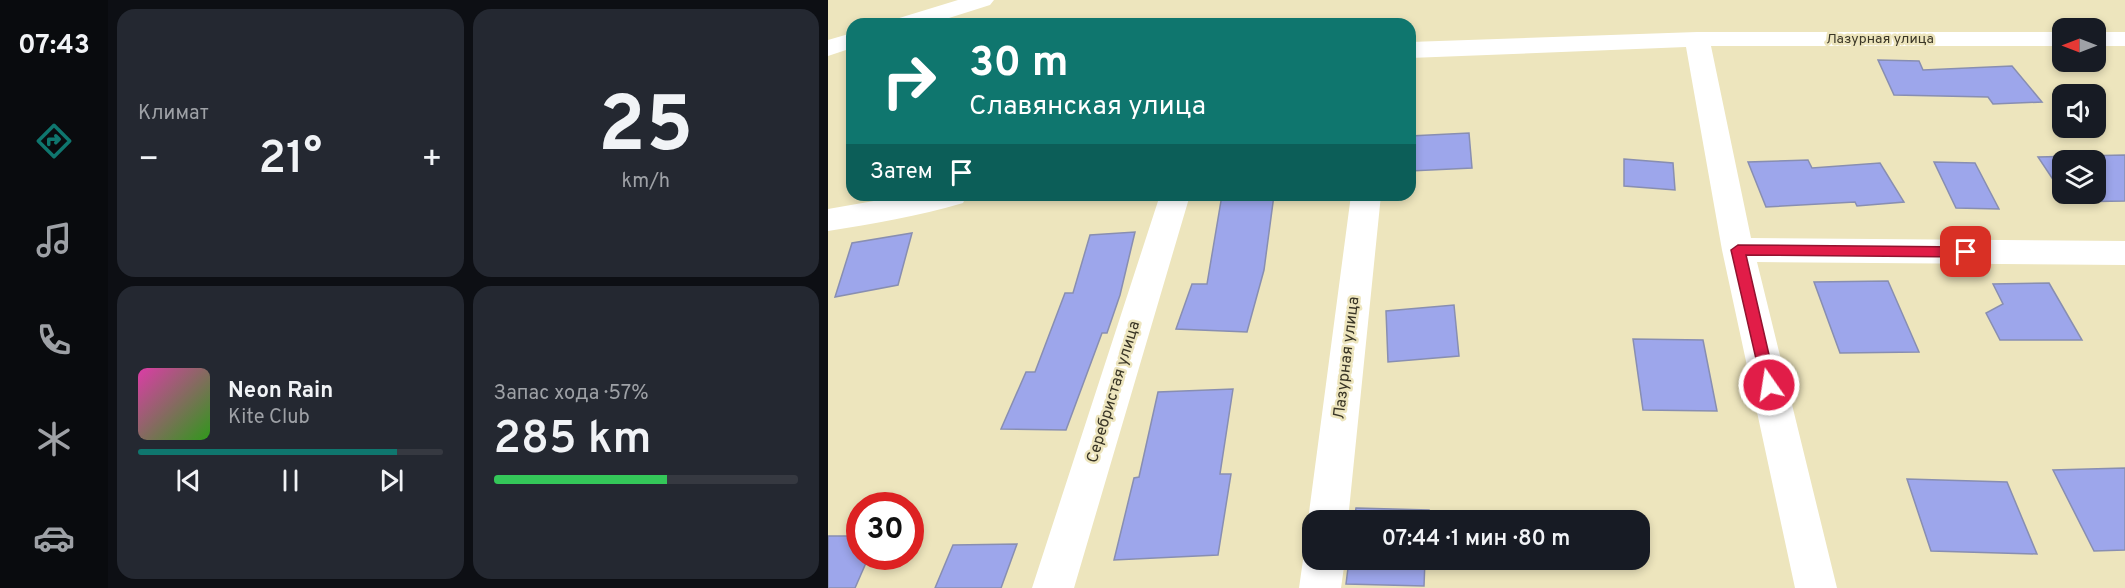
<!DOCTYPE html>
<html lang="ru">
<meta charset="utf-8">
<style>
:root{--surface:#171b24;--page:#242831;--text:#f1f3f6;--muted:#9ea1a6;--line:#363941;--accent:#0f766e}
body{margin:0;font-family:Overpass,sans-serif;background:var(--page);color:var(--text);height:100vh;display:flex;flex-direction:column;font-size:22px;white-space:nowrap}
*{box-sizing:border-box;margin:0}
p{font-size:20px;color:var(--muted)}
.icon{flex:none;width:33px;height:33px;fill:none;stroke:currentColor;stroke-width:2;stroke-linecap:round;stroke-linejoin:round}
.map{position:relative;flex:1;overflow:hidden}
.drawer{display:flex;flex-direction:column;gap:9px;padding:9px;background:#0d0f14;width:720px}
.drawer>*{flex:none}
.banner{position:absolute;left:18px;top:18px;width:570px;height:183px;border-radius:18px;box-shadow:0 3px 9px #0003;background:#0f766e;color:#fff;overflow:hidden}
.needle{width:39px;rotate:270deg}
.buttons{position:absolute;left:1224px;top:18px;display:grid;gap:12px}
.buttons a{display:grid;place-items:center;width:54px;height:54px;border-radius:12px;background:var(--surface);box-shadow:0 3px 9px #0003;font-size:30px}
.speed{position:absolute;left:18px;top:492px;display:flex;gap:12px;font-size:30px;font-weight:700;text-align:center}
.speed>*{display:grid;place-content:center;width:78px;height:78px;border-radius:50%;background:var(--surface);box-shadow:0 3px 9px #0003;line-height:1}
.speed .limit{border:9px solid #d22;background:#fff;color:#111}
.pin{position:absolute;display:grid;place-items:center;width:51px;height:51px;color:#fff;margin:-26px;border-radius:12px;box-shadow:0 3px 9px #0006}
.me{position:absolute;width:66px;margin:-33px;rotate:347deg;stroke-linejoin:round;filter:drop-shadow(0 0 4px #0008)}
.turn{display:flex;align-items:center;gap:21px;height:126px;padding:0 24px;font-size:27px}
.turn .icon{width:78px;height:78px;stroke-width:2.5}
.turn b{display:block;font-size:42px;line-height:51px}
.then{display:flex;align-items:center;height:57px;padding:0 24px;background:#0003;gap:12px;font-size:22px}
.big{font-size:45px;font-weight:600;line-height:1.1}
.drawer .tile{flex:1;display:flex;flex-direction:column;justify-content:center;gap:9px;min-width:0;padding:0 21px;border-radius:18px;background:var(--page)}
.drawer .dial{align-items:center;gap:0}
.dial b{font-size:78px;line-height:1}
.song{display:flex;align-items:center;gap:18px}
.cover{width:72px;height:72px;border-radius:9px;background:linear-gradient(135deg,hsl(320 70% 55%),hsl(110 70% 35%))}
.played{height:6px;border-radius:3px;background:linear-gradient(90deg,var(--accent) 85%,var(--line) 85%)}
.keys{display:flex;justify-content:space-around;direction:ltr}
.heat{display:flex;justify-content:space-between;align-items:center;font-size:33px;direction:ltr}
.charge{height:9px;border-radius:4px;background:linear-gradient(90deg,#34c759 57%,var(--line) 0)}
.drawer .tiles{flex:1;display:grid;gap:9px;grid-template-columns:repeat(2,1fr)}
.trip{position:absolute;left:474px;top:510px;width:348px;height:60px;border-radius:18px;background:var(--surface);box-shadow:0 3px 9px #0003;font-weight:600;line-height:60px;text-align:center}
main{display:flex;flex:1;min-height:0}
.menu{display:flex;flex-direction:column;width:108px;justify-content:space-around;align-items:center;background:#090b0e;color:var(--muted)}
.menu .icon{width:42px;height:42px}
.menu .current{color:var(--accent)}
.menu b{font-size:27px;color:var(--text)}
.map>svg:first-child{display:block}
.building{fill:#9da6eb;stroke:#888eb1;stroke-width:1.5}
.lines{fill:none;stroke-linecap:round;stroke-linejoin:round}
.minor{fill:#fff;fill-rule:evenodd}
.route{fill:#e11d48;stroke:#92132f;stroke-width:1.5}
.labels{text-anchor:middle;dominant-baseline:central;stroke-width:5;stroke-linejoin:round;paint-order:stroke}
.far-street-label{font-size:14px;fill:#393526;stroke:#ede5bd}
.street-label{font-size:16px;fill:#393526;stroke:#ede5bd}
</style>
<main>
<nav class="menu">
<b>07:43</b>
<svg class="icon current" aria-label="directions" viewBox="0 0 24 24"><path d="M12 3l9 9-9 9-9-9zM9 14v-3h6M13 9l2 2-2 2"/></svg>
<svg class="icon" aria-label="music" viewBox="0 0 24 24"><path d="M9 18V5l10-2v13"/><circle cx="6" cy="18" r="3"/><circle cx="16" cy="16" r="3"/></svg>
<svg class="icon" aria-label="phone" viewBox="0 0 24 24"><path d="M5 4h4l2 5-3 2q2 4 5 5l2-3 5 2v4C11 20 4 13 5 4z"/></svg>
<svg class="icon" aria-label="climate" viewBox="0 0 24 24"><path d="M12 3v18M4 7l16 10M4 17L20 7"/></svg>
<svg class="icon" aria-label="car" viewBox="0 0 24 24"><path d="M5 17H2v-5l4-1 3-4h7l3 4 3 1v5h-3M9 17h6M6 11h13"/><circle cx="7" cy="17" r="2"/><circle cx="17" cy="17" r="2"/></svg>
</nav>
<section class="drawer">
<div class="tiles">
<div class="tile"><p>Климат</p>
<div class="heat"><a>−</a><b class="big">21°</b><a>+</a></div>
</div>
<div class="tile dial"><b>25</b><p>km/h</p></div>
<div class="tile">
<div class="song"><i class="cover"></i><div><b>Neon Rain</b><p>Kite Club</p></div></div>
<div class="played"></div>
<div class="keys"><svg class="icon" aria-label="previous" viewBox="0 0 24 24"><path d="M18 5L8 12l10 7zM5 5v14"/></svg><svg class="icon" aria-label="pause" viewBox="0 0 24 24"><path d="M8 5v14M16 5v14"/></svg><svg class="icon" aria-label="next" viewBox="0 0 24 24"><path d="M6 5l10 7-10 7zM19 5v14"/></svg></div>
</div>
<div class="tile"><p>Запас хода · 57%</p><b class="big">285 km</b><div class="charge"></div></div>
</div>
</section>
<div class="map">
<svg width="1297" height="588" viewBox="0 0 1297 588">
<rect width="100%" height="100%" fill="#ede5bd"/>
<path class="building" d="M 1050,60 L 1091,61 L 1095,70 L 1184,66 L 1214,102 L 1165,104 L 1160,97 L 1066,95 Z
M 641,133 L 644,168 L 582,171 L 582,136 Z
M 1297,155 L 1297,201 L 1241,202 L 1235,194 L 1268,194 L 1268,160 L 1234,160 L 1234,193 L 1210,157 Z
M 796,159 L 845,163 L 847,190 L 796,186 Z
M 980,160 L 984,168 L 1052,163 L 1076,202 L 1029,206 L 1027,202 L 938,207 L 920,162 Z
M 1106,162 L 1147,163 L 1171,209 L 1128,208 Z
M 394,195 L 446,195 L 436,270 L 419,332 L 348,329 L 364,284 L 379,284 Z
M 307,232 L 292,295 L 279,333 L 274,333 L 238,430 L 173,429 L 198,372 L 207,372 L 237,293 L 245,293 L 262,235 Z
M 84,233 L 70,285 L 7,297 L 24,243 Z
M 1060,281 L 1091,352 L 1012,353 L 986,282 Z
M 1221,283 L 1254,340 L 1172,340 L 1158,313 L 1175,304 L 1165,284 Z
M 626,305 L 631,356 L 560,362 L 558,311 Z
M 805,339 L 875,340 L 889,411 L 815,410 Z
M 405,389 L 392,474 L 403,474 L 390,555 L 286,560 L 306,478 L 311,477 L 330,392 Z
M 1297,468 L 1297,550 L 1266,551 L 1225,470 Z
M 1079,479 L 1179,482 L 1209,554 L 1103,551 Z
M 528,508 L 601,510 L 600,520 L 526,520 Z
M 0,536 L 32,536 L 32,556 L 41,556 L 27,588 L 0,588 Z
M 189,544 L 173,588 L 107,588 L 125,545 Z
M 521,560 L 597,560 L 596,586 L 518,584 Z"/>
<g class="lines">
<path class="minor" d="M 130,0 L 166,0 L 162,5 L 102,24 L 65,24 L 68,19 Z
M 869,32 L 1234,32 L 1234,46 L 883,46 L 923,238 L 1297,241 L 1297,265 L 929,262 L 1009,588 L 967,588 L 894,250 L 858,47 L 582,58 L 582,42 Z
M 1268,32 L 1297,32 L 1297,46 L 1268,46 Z
M 24,33 L 24,48 L 0,56 L 0,40 Z
M 80,195 L 139,195 L 135,203 C 90,216 45,224 0,231 L 0,209 Z
M 332,195 L 362,195 L 246,588 L 204,588 Z
M 523,195 L 553,195 L 520,520 L 484,520 L 484,531 L 480,520 Z
M 484,544 L 484,560 L 517,560 L 513,588 L 471,588 L 475,560 L 481,545 Z"/>
</g>
<path class="route" d="M 910,245 L 1138,247 L 1144,252 L 1138,257 L 918,255 L 948,385 L 946,390 L 941,392 L 936,390 L 934,385 L 903,250 Z"/>
<g class="labels">
<g class="far-street-label">
<text x="1052" y="39">Лазурная улица</text>
</g>
<g class="street-label">
<text transform="translate(519 358) rotate(-83)">Лазурная улица</text>
<text transform="translate(286 392) rotate(-73)">Серебристая улица</text>
</g>
</g>
</svg>
<div class="buttons">
<a><svg class="needle" viewBox="-14 -14 28 28"><path d="M0-13l5 13h-10z" fill="#e53935"/><path d="M0 13l5-13h-10z" fill="#9ea1a6"/></svg></a>
<a><svg class="icon" aria-label="sound" viewBox="0 0 24 24"><path d="M4 9h4l5-4v14l-5-4H4zM17 9q2 3 0 6"/></svg></a>
<a><svg class="icon" aria-label="layers" viewBox="0 0 24 24"><path d="M12 4l9 5-9 5-9-5zM3 14l9 5 9-5"/></svg></a>
</div>
<div class="speed"><div class="limit">30</div></div>
<div class="pin" style="left:1138px;top:252px;background:#d93025"><svg class="icon" aria-label="arrive" viewBox="0 0 24 24"><path d="M6 21V4h12l-3 4 3 4H6"/></svg></div>
<svg class="me" style="left:941px;top:385px" viewBox="-20 -20 40 40"><circle r="17" fill="#e11d48" stroke="#fff" stroke-width="3"/><path d="M0-11L8 9 0 5-8 9z" fill="#fff"/></svg>
<div class="trip">07:44 · 1 мин · 80 m</div>
<div class="banner">
<div class="turn"><svg class="icon" aria-label="right" viewBox="0 0 24 24"><path d="M7 20v-9h11M14 6l5 5-5 5"/></svg><div><b>30 m</b>Славянская улица</div></div>
<div class="then">Затем<svg class="icon" aria-label="arrive" viewBox="0 0 24 24"><path d="M6 21V4h12l-3 4 3 4H6"/></svg></div>
</div>
</div>
</main>
